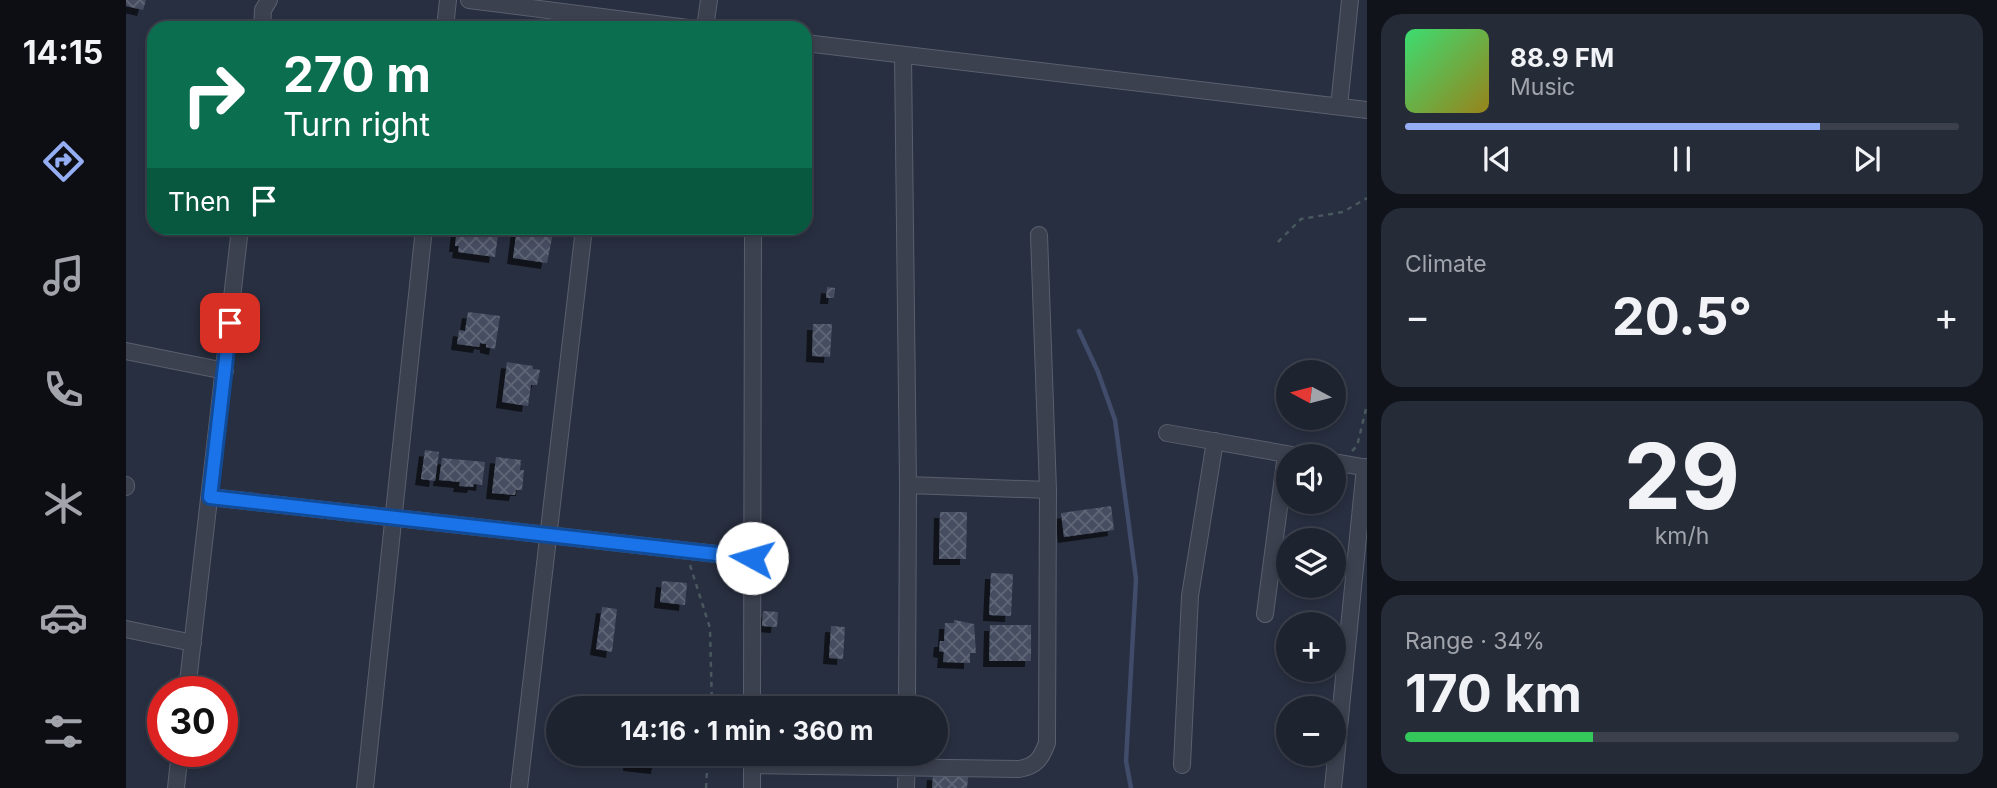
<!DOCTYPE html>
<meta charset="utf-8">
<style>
:root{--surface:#1e2330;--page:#262b38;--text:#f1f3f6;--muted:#a1a4ab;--line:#3c404c;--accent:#95adf2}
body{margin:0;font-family:Inter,sans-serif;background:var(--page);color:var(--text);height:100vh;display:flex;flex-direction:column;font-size:26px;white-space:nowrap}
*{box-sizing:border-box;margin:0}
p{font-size:23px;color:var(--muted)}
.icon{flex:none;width:38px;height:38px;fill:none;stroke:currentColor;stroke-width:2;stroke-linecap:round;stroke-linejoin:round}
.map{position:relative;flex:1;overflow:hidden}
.side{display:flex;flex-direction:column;gap:14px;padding:14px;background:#10131a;width:630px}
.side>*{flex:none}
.top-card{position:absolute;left:21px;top:21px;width:665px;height:214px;border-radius:21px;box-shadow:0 4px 10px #0003,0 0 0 2px var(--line);background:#0b6e4f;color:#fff;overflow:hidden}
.needle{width:46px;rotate:277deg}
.tools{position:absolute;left:1150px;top:360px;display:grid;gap:14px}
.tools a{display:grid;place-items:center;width:70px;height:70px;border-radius:50%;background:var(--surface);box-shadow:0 4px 10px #0003,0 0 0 2px var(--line);font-size:35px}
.speed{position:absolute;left:21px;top:676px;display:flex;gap:14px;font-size:35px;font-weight:700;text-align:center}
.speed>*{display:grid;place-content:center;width:91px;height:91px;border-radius:50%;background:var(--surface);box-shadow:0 4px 10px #0003,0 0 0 2px var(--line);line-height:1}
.speed .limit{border:10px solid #d22;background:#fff;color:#111}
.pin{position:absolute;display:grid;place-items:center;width:60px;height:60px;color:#fff;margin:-30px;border-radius:14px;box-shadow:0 4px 10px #0006}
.me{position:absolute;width:77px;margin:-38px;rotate:276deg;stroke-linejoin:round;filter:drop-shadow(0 0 5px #0008)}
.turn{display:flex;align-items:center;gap:24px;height:147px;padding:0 21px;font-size:32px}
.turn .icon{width:91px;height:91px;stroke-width:2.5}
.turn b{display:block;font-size:49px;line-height:60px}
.then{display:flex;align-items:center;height:66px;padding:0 21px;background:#0003;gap:14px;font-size:26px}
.big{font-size:52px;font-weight:700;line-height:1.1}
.side .tile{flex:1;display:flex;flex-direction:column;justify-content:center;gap:10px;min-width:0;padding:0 24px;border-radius:21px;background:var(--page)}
.side .dial{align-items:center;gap:0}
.dial b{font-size:91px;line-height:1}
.song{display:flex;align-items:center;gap:21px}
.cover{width:84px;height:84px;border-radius:10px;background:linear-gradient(135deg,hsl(140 70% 55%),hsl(50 70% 35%))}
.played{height:7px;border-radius:4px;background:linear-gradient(90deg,var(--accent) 75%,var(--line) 75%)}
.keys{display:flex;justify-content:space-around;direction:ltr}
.heat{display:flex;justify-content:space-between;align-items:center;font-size:38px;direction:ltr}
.charge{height:10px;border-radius:5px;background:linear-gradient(90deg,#34c759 34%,var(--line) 0)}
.trip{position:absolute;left:420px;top:696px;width:402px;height:70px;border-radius:35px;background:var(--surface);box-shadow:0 4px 10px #0003,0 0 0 2px var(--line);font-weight:700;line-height:70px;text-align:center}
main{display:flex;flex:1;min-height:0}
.dock{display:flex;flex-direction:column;width:126px;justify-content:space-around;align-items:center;background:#0c0e13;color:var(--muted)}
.dock .icon{width:49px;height:49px}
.dock .selected{color:var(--accent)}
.dock b{font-size:32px;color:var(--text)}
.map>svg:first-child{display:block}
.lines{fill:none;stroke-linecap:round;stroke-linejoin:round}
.stream{stroke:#404c6a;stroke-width:4.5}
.building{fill:url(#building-cross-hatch);filter:url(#shadow)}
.minor-casing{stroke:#595f6d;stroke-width:18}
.path{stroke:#48585e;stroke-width:2.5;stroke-dasharray:5 5;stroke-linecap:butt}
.minor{stroke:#3c4150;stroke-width:16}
.route-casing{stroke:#114b97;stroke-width:18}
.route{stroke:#1a73e8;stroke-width:12}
</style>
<main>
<nav class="dock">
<b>14:15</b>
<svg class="icon selected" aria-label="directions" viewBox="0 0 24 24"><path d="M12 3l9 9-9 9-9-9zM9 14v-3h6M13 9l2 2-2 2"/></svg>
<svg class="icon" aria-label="music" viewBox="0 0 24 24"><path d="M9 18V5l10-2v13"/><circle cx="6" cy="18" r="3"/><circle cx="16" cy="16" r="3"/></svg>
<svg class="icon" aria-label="phone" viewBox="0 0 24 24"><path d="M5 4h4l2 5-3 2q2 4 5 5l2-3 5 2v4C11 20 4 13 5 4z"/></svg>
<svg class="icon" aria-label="climate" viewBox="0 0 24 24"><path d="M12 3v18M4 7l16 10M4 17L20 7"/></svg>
<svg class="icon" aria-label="car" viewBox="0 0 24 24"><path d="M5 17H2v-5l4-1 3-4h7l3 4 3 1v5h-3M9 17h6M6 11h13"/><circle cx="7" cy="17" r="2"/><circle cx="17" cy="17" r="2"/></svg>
<svg class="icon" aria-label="filters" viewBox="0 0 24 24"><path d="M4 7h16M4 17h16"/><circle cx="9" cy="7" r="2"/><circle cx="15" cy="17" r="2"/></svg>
</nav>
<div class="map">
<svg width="1241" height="788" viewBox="0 0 1241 788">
<defs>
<pattern id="building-cross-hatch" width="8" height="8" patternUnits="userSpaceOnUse" patternTransform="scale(1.75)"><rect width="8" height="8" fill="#474e61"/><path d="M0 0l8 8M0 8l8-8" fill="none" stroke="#5f6676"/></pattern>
<filter id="shadow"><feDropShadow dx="-6" dy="6" stdDeviation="0" flood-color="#0009"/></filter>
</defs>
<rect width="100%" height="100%" fill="#282f40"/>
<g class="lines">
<path class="stream" d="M 953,331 L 972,372 L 989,420 L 1010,579 L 1000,761 L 1005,788"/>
</g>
<path class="building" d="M 0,0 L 20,0 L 17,10 L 0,6 Z
M 331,228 L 373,228 L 369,257 L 332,252 L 333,246 L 329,246 Z
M 391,228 L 428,228 L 421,263 L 387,258 Z
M 701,287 L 709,288 L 708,298 L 700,298 Z
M 342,312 L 374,316 L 369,349 L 360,347 L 360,344 L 354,343 L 353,347 L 331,344 L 333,330 L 339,331 Z
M 687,324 L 706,324 L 704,357 L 686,356 Z
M 381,362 L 407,366 L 407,369 L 414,370 L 411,385 L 405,385 L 402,406 L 376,402 Z
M 299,450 L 313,452 L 309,481 L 295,479 Z
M 370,457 L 395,460 L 394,470 L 398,470 L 396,490 L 390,490 L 389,495 L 366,493 Z
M 316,458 L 359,462 L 356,485 L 348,484 L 347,487 L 333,486 L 334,482 L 313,480 Z
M 985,506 L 988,530 L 938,537 L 935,513 Z
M 814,512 L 841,512 L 840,559 L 813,559 Z
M 865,573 L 887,574 L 885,616 L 863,615 Z
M 536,581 L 561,583 L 559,605 L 534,602 Z
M 476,607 L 491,609 L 486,652 L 470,649 Z
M 637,611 L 652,612 L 651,627 L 636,626 Z
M 828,620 L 848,624 L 850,653 L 844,653 L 844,663 L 817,662 L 818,652 L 813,651 L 814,641 L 818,641 L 819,623 L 828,623 Z
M 864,625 L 905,625 L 905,661 L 863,661 Z
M 705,626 L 719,627 L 717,659 L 703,658 Z
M 504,754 L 533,754 L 531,768 L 503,765 Z
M 807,774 L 842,777 L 841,788 L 806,788 Z"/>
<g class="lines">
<g class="minor-casing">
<path id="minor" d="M 343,0 L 562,28
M 136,28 L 137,10 L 143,0
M 319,28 L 322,0
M 579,28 L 583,0
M 679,43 L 1241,110
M 777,56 L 782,485 L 781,709
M 1213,106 L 1224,0
M 0,351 L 99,371
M 1041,433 L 1178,457
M 1208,462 L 1241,468
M 782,485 L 922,490
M 0,487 L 0,485
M 84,497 L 626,558
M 1139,614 L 1160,454
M 0,629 L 67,643
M 61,691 L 114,228
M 626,709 L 627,228
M 626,754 L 626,788
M 626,765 L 893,769 C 910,766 915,759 921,743 L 922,490 L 913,235
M 1056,765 L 1064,596 L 1089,441
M 50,788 L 54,751
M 239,788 L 298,228
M 393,788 L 458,228
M 780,788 L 781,754
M 1207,788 L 1239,467"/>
</g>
<path class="path" d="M 1152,242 L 1175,219 L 1217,212 L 1241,198
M 1226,451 L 1231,446 L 1241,405
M 564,565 L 584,628 L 586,709
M 580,788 L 582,754"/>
<use href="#minor" class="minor"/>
</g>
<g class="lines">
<g class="route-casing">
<path id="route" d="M 104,323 L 84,497 L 626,558"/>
</g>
<use href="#route" class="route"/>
</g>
</svg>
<div class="tools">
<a><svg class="needle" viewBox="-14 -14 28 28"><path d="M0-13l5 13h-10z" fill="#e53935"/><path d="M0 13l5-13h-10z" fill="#a1a4ab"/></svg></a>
<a><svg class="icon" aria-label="sound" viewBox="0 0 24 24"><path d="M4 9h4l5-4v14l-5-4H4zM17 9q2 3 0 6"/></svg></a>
<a><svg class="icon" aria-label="layers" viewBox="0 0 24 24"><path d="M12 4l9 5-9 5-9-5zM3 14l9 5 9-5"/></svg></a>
<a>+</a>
<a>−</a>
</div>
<div class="speed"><div class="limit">30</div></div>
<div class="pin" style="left:104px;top:323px;background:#d93025"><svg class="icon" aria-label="arrive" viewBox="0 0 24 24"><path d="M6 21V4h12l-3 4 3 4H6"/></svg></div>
<svg class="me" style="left:626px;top:558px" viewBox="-20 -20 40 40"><circle r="19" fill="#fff"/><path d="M0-13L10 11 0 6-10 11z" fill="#1a73e8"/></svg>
<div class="trip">14:16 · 1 min · 360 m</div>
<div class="top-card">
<div class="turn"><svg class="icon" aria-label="right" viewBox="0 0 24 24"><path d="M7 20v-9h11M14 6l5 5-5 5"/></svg><div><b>270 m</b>Turn right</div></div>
<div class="then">Then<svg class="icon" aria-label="arrive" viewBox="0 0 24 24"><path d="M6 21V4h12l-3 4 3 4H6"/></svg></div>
</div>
</div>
<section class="side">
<div class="tile">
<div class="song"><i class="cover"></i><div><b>88.9 FM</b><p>Music</p></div></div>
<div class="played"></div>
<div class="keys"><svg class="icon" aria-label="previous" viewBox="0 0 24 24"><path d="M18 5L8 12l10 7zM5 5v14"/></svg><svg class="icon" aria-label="pause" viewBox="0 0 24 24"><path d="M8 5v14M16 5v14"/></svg><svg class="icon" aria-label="next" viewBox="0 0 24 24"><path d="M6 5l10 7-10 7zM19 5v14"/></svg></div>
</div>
<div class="tile"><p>Climate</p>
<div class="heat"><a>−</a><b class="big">20.5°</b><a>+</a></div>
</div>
<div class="tile dial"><b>29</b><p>km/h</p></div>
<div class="tile"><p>Range · 34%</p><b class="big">170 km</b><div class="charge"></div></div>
</section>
</main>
